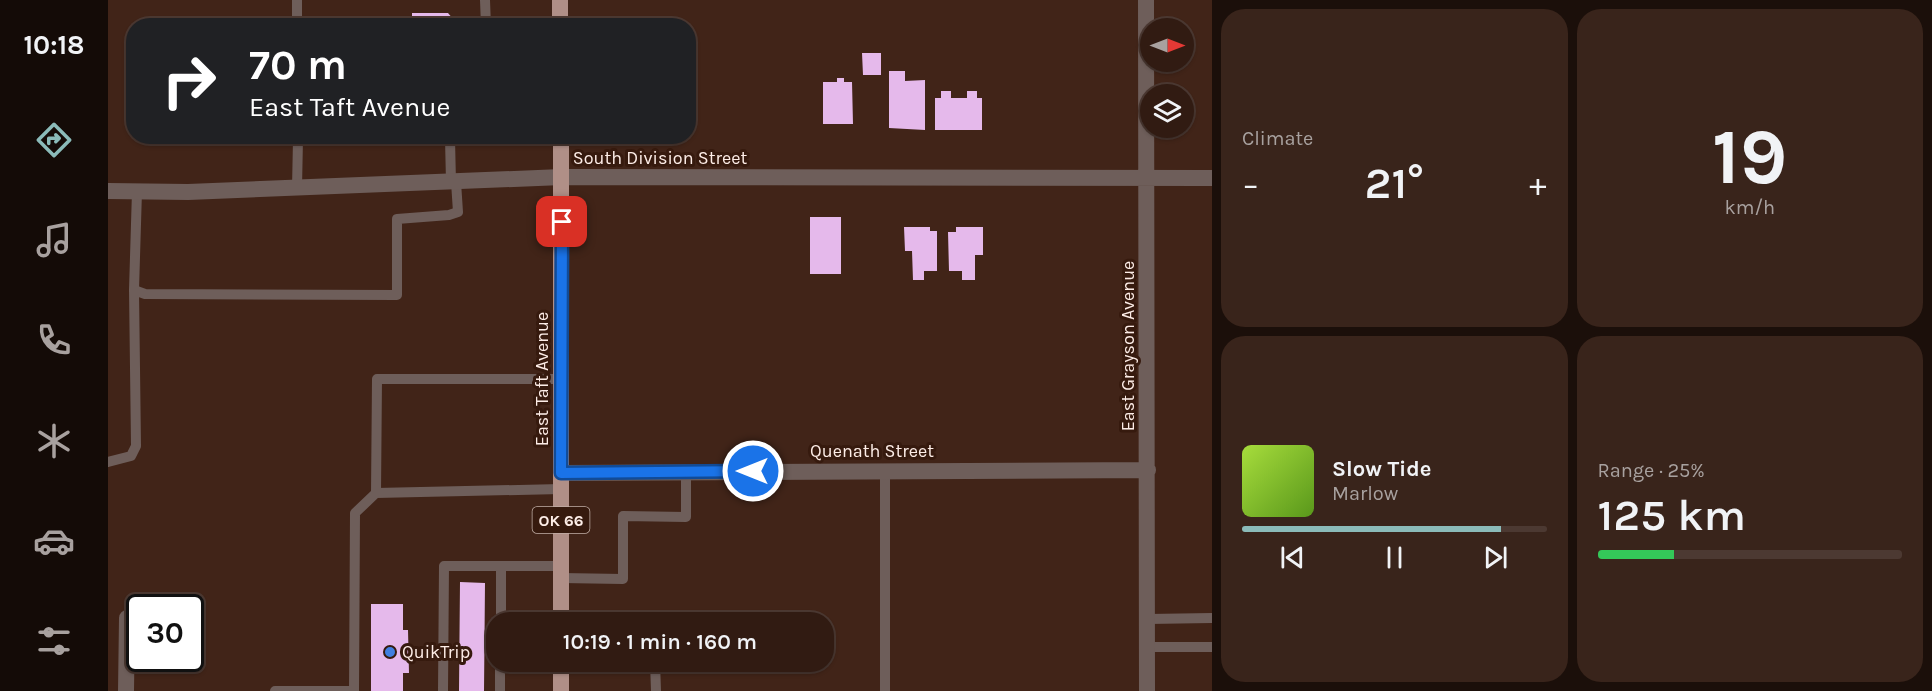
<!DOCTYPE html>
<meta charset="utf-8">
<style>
:root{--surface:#311b12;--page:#39241b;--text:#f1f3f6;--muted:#a8a19f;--line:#4c3932;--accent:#8bbbb9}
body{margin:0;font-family:Karla,sans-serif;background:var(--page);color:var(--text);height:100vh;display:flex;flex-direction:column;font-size:22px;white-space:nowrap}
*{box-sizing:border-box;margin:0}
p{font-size:20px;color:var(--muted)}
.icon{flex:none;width:33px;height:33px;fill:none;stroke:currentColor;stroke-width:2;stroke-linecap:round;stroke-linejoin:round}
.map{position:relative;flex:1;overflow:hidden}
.side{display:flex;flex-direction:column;gap:9px;padding:9px;background:#1b0f0a;width:720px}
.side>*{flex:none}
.top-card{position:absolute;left:18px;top:18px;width:570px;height:126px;border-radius:24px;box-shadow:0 2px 4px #0004,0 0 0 2px var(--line);background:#202124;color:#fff;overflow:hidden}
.needle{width:39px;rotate:90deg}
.buttons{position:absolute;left:1032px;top:18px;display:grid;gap:12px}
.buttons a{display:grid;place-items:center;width:54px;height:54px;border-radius:50%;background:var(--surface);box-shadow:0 2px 4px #0004,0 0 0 2px var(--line);font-size:30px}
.speed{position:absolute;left:18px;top:594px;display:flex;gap:12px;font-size:30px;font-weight:700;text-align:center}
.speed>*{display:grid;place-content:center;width:78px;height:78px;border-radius:50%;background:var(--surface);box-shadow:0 2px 4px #0004,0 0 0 2px var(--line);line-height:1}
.speed .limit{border:3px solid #111;border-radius:9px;background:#fff;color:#111}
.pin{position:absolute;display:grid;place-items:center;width:51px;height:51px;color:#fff;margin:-26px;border-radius:12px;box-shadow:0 3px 9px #0006}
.me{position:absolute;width:66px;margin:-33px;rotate:270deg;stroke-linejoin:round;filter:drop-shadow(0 0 4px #0008)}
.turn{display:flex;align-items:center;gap:21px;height:126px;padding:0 24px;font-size:27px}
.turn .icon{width:78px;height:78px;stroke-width:2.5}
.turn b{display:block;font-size:42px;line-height:51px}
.big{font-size:45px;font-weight:600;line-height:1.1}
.side .tile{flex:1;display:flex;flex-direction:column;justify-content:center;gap:9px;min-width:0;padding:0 21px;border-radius:24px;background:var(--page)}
.side .dial{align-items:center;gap:0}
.dial b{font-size:78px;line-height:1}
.song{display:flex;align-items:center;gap:18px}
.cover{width:72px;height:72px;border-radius:9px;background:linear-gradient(135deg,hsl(80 70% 55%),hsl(90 70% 35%))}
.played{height:6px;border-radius:3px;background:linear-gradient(90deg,var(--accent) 85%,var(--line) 85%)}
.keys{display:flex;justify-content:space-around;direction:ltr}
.heat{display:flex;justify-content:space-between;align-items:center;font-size:33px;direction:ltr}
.charge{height:9px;border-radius:4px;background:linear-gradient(90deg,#34c759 25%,var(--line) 0)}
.side .tiles{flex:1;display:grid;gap:9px;grid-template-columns:repeat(2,1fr)}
.trip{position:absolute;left:378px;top:612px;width:348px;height:60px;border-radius:24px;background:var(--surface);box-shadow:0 2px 4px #0004,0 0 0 2px var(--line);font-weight:600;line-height:60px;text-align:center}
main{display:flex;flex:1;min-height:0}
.menu{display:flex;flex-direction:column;width:108px;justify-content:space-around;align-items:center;background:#140b07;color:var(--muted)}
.menu .icon{width:42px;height:42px}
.menu .current{color:var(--accent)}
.menu b{font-size:27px;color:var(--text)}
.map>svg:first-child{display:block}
.building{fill:#e5b9eb}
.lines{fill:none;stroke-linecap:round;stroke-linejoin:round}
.service{stroke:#6e5e5a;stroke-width:10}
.minor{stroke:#6e5e5a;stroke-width:16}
.primary{stroke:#b08f87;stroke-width:16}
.route-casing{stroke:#114b97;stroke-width:15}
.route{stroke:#1a73e8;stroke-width:10}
.shop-dot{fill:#3f7fe0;stroke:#361a0e;stroke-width:2}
.labels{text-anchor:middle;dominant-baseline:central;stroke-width:6;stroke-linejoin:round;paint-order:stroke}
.shield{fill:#361a0e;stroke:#c1aea6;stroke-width:1.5}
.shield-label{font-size:16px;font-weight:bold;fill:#fdede7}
.street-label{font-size:18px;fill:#fdede7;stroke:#361a0e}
.poi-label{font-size:18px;fill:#fdede7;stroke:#361a0e;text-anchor:start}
</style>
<main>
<nav class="menu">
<b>10:18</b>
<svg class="icon current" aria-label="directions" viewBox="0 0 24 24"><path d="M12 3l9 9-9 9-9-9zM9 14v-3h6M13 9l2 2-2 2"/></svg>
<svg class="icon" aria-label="music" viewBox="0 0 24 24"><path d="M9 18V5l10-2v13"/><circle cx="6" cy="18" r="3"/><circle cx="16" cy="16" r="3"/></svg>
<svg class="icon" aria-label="phone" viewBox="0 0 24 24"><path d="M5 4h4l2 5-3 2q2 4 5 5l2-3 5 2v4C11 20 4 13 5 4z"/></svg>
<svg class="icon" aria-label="climate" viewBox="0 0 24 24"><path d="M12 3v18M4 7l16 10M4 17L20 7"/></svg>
<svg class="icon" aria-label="car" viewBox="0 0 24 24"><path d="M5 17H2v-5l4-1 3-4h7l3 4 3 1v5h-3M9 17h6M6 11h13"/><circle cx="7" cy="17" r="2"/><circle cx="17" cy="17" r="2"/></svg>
<svg class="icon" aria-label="filters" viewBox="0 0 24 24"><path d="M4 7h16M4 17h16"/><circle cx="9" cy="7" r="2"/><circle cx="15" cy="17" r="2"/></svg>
</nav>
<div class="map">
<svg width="1104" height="691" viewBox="0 0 1104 691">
<rect width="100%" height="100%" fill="#412418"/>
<path class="building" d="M 304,13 L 340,13 L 351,26 L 239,26 L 239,23 L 304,23 Z
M 754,53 L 773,53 L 773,75 L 755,75 Z
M 781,71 L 797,71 L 797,81 L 817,80 L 817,130 L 781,128 Z
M 729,78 L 736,78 L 736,82 L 744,82 L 745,124 L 715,124 L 715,82 L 729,82 Z
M 833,91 L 843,91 L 843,98 L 859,98 L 859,91 L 869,91 L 869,98 L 874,98 L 874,130 L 827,130 L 827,98 L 833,98 Z
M 702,217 L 733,217 L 733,274 L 702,274 Z
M 796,227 L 822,227 L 822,231 L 829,231 L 829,271 L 816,271 L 816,280 L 805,280 L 804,251 L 797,251 Z
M 848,227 L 875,227 L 875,255 L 867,255 L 867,280 L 854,280 L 854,271 L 841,271 L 840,232 L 848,232 Z
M 352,582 L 377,583 L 376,691 L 351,691 Z
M 263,604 L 295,604 L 295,630 L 300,630 L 301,673 L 295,673 L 295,691 L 263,691 Z"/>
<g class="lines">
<path class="service" d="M 189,0 L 189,26
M 377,0 L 378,26
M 343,182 L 342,139 L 360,140 L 373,136
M 189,188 L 190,139 L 342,139
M 29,191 L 26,290 L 37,294 L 289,295 L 289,219 L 341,215 L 350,212 L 348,182
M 0,462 L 23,456 L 28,446 L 26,290
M 453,489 L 268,493 L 269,379 L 453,379
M 453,578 L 515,579 L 515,516 L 578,517 L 578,471
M 1040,619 L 1104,618
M 393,622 L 393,566
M 1039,647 L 1104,647
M 547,662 L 548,691
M 167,691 L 246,691
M 246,691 L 247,513 L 268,493
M 335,691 L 336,566 L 453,566
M 392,691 L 392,662
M 777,691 L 777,471"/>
<path class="minor" d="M 1038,0 L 1039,691
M 0,191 L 80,192 L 454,177 L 1104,178
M 453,473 L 1040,470
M 18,691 L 19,618"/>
<path class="primary" d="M 452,0 L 452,26
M 453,622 L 453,136
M 453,662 L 453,691"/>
</g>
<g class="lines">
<g class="route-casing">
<path id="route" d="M 454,222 L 453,473 L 645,471"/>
</g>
<use href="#route" class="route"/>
</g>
<circle class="shop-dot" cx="282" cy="652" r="6"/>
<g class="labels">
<rect class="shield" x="424.5" y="507" width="57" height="26" rx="4.5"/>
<g class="shield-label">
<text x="453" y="520">OK 66</text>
</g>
<g class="street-label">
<text x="552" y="158">South Division Street</text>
<text transform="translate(1020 346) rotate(-90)">East Grayson Avenue</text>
<text transform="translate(434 379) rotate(-90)">East Taft Avenue</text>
<text x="764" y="451">Quenath Street</text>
</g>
<g class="poi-label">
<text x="294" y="652">QuikTrip</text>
</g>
</g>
</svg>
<div class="buttons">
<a><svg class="needle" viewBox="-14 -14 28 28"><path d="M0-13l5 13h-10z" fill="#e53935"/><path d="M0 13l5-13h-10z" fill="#a8a19f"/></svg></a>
<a><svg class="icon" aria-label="layers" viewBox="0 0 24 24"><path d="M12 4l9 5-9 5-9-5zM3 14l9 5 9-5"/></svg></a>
</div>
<div class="speed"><div class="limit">30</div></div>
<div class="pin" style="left:454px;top:222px;background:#d93025"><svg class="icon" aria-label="arrive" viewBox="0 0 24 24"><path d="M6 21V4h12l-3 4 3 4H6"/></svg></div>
<svg class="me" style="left:645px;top:471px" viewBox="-20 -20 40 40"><circle r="17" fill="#1a73e8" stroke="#fff" stroke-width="3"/><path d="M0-11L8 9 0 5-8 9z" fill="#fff"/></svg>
<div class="trip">10:19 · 1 min · 160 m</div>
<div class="top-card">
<div class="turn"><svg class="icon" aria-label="right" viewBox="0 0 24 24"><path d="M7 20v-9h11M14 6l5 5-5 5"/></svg><div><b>70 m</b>East Taft Avenue</div></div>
</div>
</div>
<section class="side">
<div class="tiles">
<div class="tile"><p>Climate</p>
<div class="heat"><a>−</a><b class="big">21°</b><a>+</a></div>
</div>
<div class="tile dial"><b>19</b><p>km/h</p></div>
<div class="tile">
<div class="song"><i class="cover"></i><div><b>Slow Tide</b><p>Marlow</p></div></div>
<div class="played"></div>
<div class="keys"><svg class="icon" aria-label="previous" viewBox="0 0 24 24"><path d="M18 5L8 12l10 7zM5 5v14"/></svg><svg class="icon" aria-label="pause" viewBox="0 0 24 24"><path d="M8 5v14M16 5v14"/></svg><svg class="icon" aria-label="next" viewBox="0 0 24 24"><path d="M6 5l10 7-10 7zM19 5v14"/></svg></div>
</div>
<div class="tile"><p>Range · 25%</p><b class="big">125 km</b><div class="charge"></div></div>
</div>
</section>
</main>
